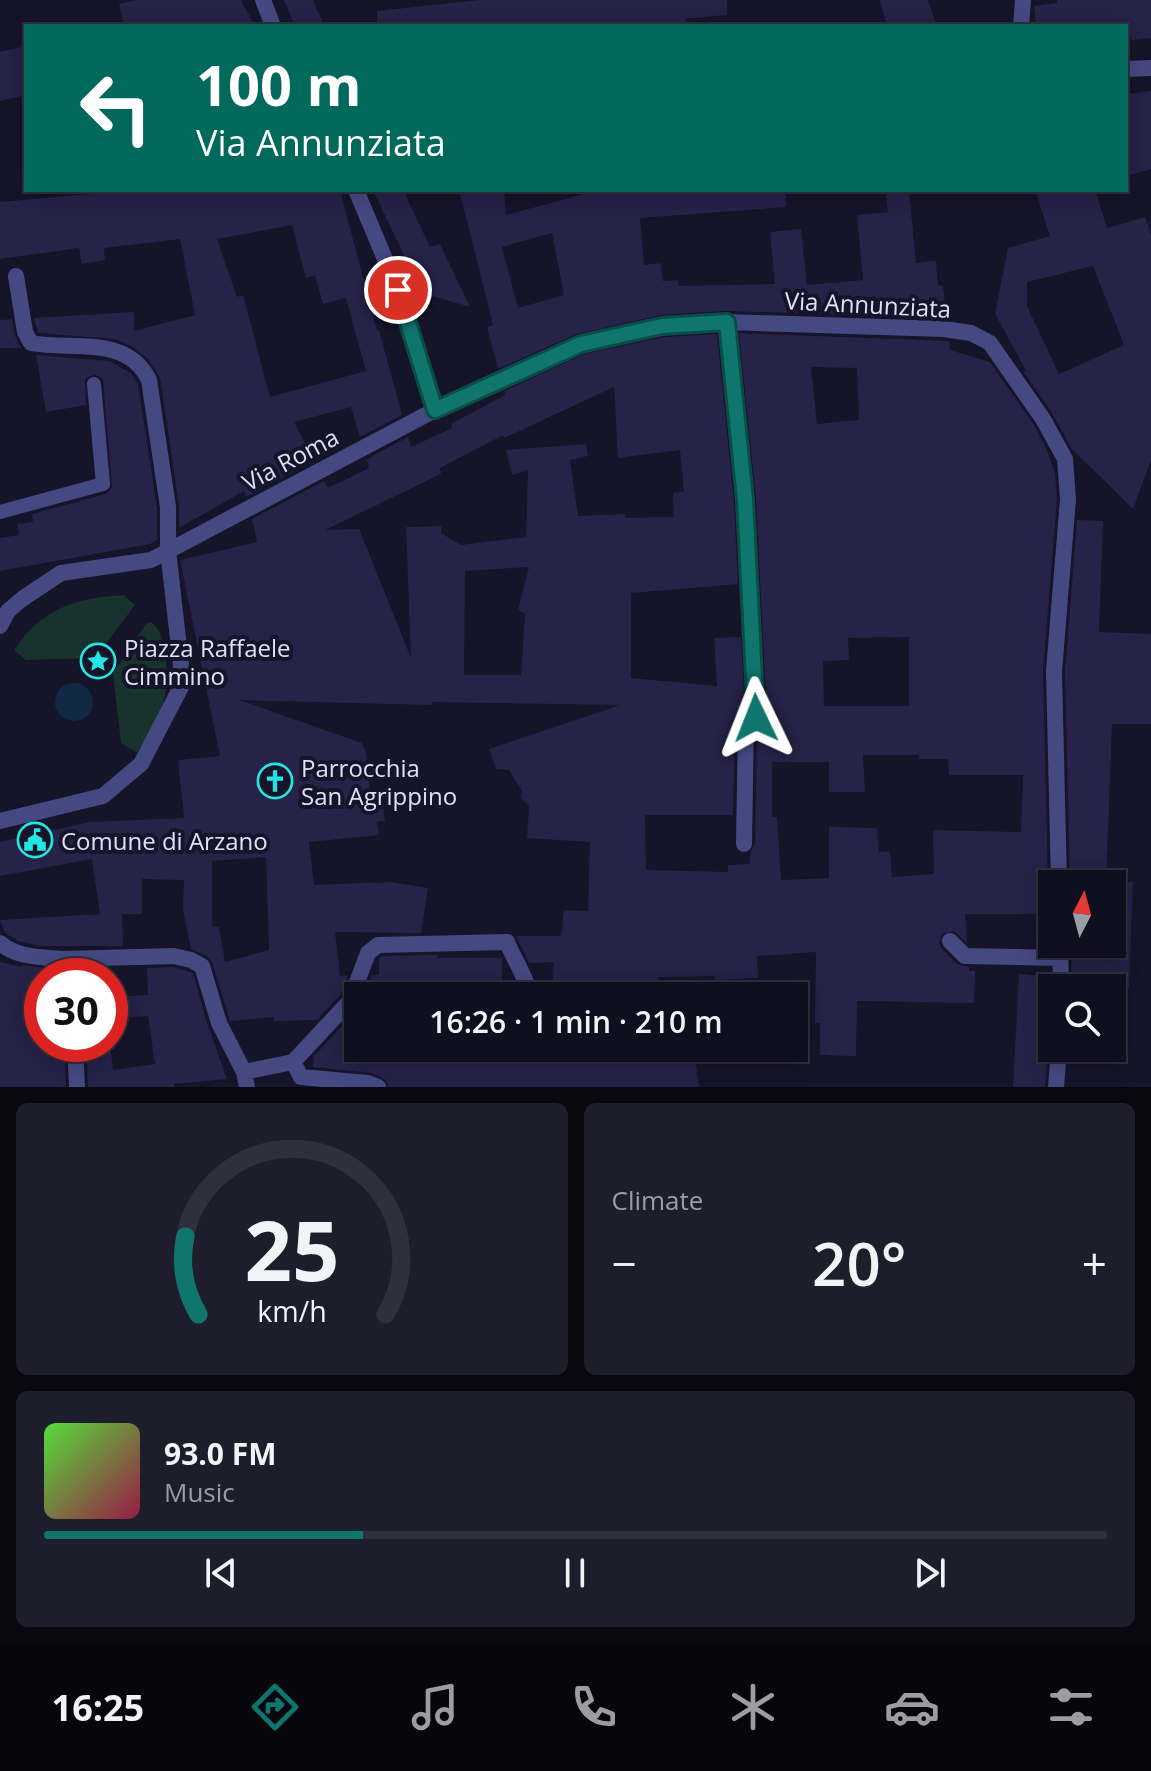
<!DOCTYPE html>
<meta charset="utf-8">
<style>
:root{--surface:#100f1f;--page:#1e1d2c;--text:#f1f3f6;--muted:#9c9ca4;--line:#302f3d;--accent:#0f766e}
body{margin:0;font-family:"Open Sans",sans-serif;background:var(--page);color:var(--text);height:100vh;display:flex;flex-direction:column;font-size:30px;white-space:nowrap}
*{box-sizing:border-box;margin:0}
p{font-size:26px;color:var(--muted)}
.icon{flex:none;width:44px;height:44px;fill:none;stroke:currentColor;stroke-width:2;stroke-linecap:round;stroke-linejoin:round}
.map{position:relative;height:1087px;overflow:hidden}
.details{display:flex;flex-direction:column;gap:16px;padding:16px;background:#090811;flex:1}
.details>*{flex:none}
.hud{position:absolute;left:24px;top:24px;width:1104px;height:168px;border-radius:0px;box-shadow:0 4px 20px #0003,0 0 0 2px var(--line);background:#00695c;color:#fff;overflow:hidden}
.needle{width:52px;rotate:6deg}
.controls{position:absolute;left:1038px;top:870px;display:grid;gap:16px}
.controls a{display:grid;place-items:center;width:88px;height:88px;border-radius:0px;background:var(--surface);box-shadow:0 4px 20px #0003,0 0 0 2px var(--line);font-size:40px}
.speed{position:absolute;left:24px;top:958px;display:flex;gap:16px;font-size:40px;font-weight:700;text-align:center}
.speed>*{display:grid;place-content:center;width:104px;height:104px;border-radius:50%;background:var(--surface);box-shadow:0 4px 20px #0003,0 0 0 2px var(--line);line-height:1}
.speed .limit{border:12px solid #d22;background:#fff;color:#111}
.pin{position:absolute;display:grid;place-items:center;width:68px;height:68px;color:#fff;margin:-34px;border:4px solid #fff;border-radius:50%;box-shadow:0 2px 8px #0007}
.me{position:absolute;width:88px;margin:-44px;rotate:358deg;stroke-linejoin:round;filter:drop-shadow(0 0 6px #0008)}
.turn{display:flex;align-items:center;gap:28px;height:168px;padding:0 40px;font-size:36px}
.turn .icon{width:104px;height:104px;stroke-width:2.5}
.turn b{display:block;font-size:56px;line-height:68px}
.big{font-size:60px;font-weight:600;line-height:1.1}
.details .widget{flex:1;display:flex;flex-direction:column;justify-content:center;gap:12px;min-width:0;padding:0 28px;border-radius:12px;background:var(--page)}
.details .dial{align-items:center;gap:0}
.dial svg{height:208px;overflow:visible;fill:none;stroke:var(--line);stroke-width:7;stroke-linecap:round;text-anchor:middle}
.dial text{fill:var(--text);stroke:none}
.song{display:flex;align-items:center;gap:24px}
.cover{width:96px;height:96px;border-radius:12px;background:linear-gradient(135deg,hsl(110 70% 55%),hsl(340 70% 35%))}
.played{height:8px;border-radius:4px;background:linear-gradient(90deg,var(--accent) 30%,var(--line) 30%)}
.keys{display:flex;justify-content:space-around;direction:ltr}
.heat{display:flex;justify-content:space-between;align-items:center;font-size:44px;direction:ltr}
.details .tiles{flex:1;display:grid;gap:16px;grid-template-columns:1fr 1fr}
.widget:last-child{grid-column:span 2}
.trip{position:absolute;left:344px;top:982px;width:464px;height:80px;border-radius:0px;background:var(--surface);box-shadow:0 4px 20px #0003,0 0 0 2px var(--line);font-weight:600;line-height:80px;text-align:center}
.tab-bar{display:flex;height:128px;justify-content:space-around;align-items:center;background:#06060c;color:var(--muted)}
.tab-bar .icon{width:56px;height:56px}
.tab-bar .selected{color:var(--accent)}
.tab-bar b{font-size:36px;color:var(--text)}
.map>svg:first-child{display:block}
.green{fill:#18322e}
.water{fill:#122944}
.building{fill:#262248;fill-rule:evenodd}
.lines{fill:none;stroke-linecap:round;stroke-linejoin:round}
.lane{stroke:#454982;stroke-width:14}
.street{stroke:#454982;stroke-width:16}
.route-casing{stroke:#0a4d48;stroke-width:20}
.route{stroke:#0f766e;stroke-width:14}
.labels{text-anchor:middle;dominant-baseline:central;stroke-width:8;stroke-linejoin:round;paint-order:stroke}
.street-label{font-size:24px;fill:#e0dffb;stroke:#151429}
.poi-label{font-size:24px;fill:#e0dffb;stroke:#151429;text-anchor:start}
</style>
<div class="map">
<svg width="1151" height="1087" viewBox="0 0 1151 1087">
<rect width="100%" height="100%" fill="#151429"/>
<path class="green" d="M 124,595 L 135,605 L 95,658 L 26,660 L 14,650 C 43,608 74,598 124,595 Z
M 150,622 C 161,628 162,639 164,650 C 174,694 159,716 137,753 L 121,743 L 113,673 L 146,624 Z"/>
<path class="water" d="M55 702a19 19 0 1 1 38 0a19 19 0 1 1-38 0Z"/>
<path class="building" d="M 137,0 L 241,0 L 255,26 L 124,26 L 119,4 Z
M 284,0 L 313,0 L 324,26 L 295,26 Z
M 480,0 L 727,0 L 727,15 L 686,19 L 687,26 L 377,26 L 377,11 Z
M 880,0 L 928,0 L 937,26 L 887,26 Z
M 1057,0 L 1151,0 L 1151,38 L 1131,40 L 1129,26 L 1036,26 L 1034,6 L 1057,3 Z
M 26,46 L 26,95 L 0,101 L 0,52 Z
M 1151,91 L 1151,169 L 1126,176 L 1126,94 Z
M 136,190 L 340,190 L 377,331 L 379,330 L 402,415 L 360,437 L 351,407 L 294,422 L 314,461 L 246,497 L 244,491 L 179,528 L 179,505 L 160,378 L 148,359 L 133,347 L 115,339 L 38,333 L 34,318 L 134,312 L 134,331 L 195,315 L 180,239 L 104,248 L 105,260 L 82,264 L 79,248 L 0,259 L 0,202 ZM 292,225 L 306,278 L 315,275 L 323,304 L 346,298 L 366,371 L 270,397 L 243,295 L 237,297 L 217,239 Z
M 373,190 L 403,190 L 430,247 L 440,244 L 470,307 L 422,293 Z
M 459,190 L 504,190 L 506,215 L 599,190 L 786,190 L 786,207 L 640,218 L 644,265 L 661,263 L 663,281 L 678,280 L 678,286 L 775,284 L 770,232 L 801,229 L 807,285 L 863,280 L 857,215 L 888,212 L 886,190 L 909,190 L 916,263 L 936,261 L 938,285 L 943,286 L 947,318 L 727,311 L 661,315 L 577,334 L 498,369 L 487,327 L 493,325 ZM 552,233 L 564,295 L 518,308 L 502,247 Z
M 1035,190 L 1095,190 L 1107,228 L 1145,217 L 1151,235 L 1151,460 L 1133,509 L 1072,449 L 1052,413 L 1023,371 L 1027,372 L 995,314 L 1008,248 L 1050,236 ZM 1093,266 L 1124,345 L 1059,374 L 1027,306 L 1027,282 Z
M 12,319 L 14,334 L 21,348 L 0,348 L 0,320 Z
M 739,333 L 949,341 L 950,350 L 990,362 L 1034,425 L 1047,450 L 1055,473 L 1057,499 L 1043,671 L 1048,884 L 1052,892 L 1052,914 L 965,914 L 967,943 L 954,931 L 942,934 L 939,943 L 942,949 L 957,964 L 969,967 L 969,971 L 975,971 L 974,1003 L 857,1001 L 856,1056 L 820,1055 L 820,1023 L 815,1023 L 816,952 L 757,956 L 758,978 L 715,980 L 715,976 L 658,977 L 657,992 L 631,993 L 630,980 L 587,984 L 587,996 L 552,996 L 554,962 L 529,963 L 516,936 L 561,936 L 564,910 L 588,911 L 590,842 L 527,838 L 529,806 L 521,798 L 522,791 L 509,770 L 496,769 L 489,749 L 620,705 L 432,702 L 432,705 L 239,700 L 362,743 L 366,753 L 371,800 L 382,799 L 385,821 L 377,822 L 379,835 L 309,842 L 314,885 L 390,882 L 428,888 L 421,933 L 335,932 L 340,976 L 348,975 L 340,995 L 317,1020 L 274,1021 L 274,1017 L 230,1021 L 212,962 L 207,956 L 191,949 L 183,909 L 184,880 L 142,879 L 142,914 L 122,914 L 123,946 L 40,946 L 18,941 L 5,933 L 0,920 L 100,914 L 92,859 L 0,876 L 0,842 L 90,822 L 184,818 L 178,760 L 220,756 L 180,560 L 257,542 L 252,519 L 324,481 L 328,488 L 369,468 L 367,459 L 408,437 L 411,447 L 452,428 L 451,424 L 505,395 L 504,391 L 584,354 L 664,337 L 717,334 L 734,501 L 738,584 L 631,593 L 631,678 L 717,686 L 714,638 L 741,637 L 745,710 L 738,714 L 735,721 L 733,815 L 645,815 L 646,870 L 728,872 L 728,865 L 750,864 L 750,853 L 755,844 L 757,729 L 764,726 L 767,717 L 756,499 ZM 811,367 L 857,368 L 859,420 L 817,424 ZM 614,387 L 618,458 L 680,450 L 684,491 L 673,493 L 674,517 L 625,518 L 625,514 L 578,516 L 570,460 L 588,456 L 586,444 L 506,450 L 512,475 L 528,470 L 526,537 L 461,545 L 441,533 L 441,526 L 406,527 L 411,658 L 359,529 L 325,530 L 441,474 L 440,468 L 503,435 L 504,438 ZM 529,567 L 518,610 L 525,614 L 521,675 L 464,675 L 465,571 ZM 909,637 L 909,706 L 824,706 L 823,661 L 849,660 L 848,638 ZM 863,755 L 919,755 L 919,759 L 948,759 L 949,775 L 1023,775 L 1021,832 L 933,830 L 934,874 L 892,877 L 890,851 L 879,852 L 877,828 L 829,827 L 829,878 L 781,880 L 777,817 L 772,817 L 772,762 L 829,762 L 829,792 L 865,792 ZM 266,857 L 269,950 L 225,962 L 219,927 L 212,926 L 212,861 Z
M 36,355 L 109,361 L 131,373 L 138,384 L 157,508 L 157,540 L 150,544 L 0,571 L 0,538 L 19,535 L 17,524 L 33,522 L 32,514 L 106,494 L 112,487 L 103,379 L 94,374 L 85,379 L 86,405 L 46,412 Z
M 1077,520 L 1103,521 L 1099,632 L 1151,634 L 1151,724 L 1112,724 L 1106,884 L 1070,884 L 1065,671 Z
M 1112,882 L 1133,882 L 1129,988 L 1072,988 L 1071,944 L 1112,944 Z
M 438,955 L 438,958 L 502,958 L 502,996 L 364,996 L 372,975 L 379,975 L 379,958 L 382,956 Z
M 0,962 L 22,967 L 21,965 L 55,969 L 57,976 L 42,976 L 42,1044 L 64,1044 L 66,1087 L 0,1087 Z
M 173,967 L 193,973 L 207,1023 L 227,1079 L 174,1084 L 174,1087 L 88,1087 L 86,1044 L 110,1044 L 113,1070 L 155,1064 L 148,1016 L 110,1019 L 110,997 L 148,995 L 147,968 Z
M 102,969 L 103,976 L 79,976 L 78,970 Z
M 1019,974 L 1050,976 L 1052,1040 L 1048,1047 L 1045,1087 L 1013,1087 Z
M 358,1009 L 358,1048 L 694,1048 L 699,1087 L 389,1087 L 386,1080 L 372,1073 L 313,1067 L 314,1056 Z"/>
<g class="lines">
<path class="lane" d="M 0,512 L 103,484 L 94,384"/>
<path class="street" d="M 263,0 L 273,26
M 1021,26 L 1023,0
M 1126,69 L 1151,68
M 356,190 L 398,290 L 435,410
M 727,322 L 745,500 L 756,718 L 746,721 L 744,844
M 0,626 L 8,611 L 22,599 L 61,573 L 151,560 L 435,410 L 581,344 L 662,326 L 727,322 L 944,329 L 971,333 L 990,343 L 1043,419 L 1065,459 L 1068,499 L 1054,671 L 1059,884
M 0,821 L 103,796 L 141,764 L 183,683 L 168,550 L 168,507 L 149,380 C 127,334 71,351 31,343 L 25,332 L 16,276
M 950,941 L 965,956 L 1060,958
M 0,943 C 17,958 42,957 63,959 L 68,976
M 1060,944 L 1061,988
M 63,959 L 174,956 L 191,960 L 202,966 L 219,1023 L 244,1072 L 247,1087
M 75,1044 L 77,1087
M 293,1062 L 301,1077 L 368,1083 L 378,1087
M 244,1072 L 293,1062 L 350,1001 L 368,953 L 378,945 L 507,942 C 513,958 529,981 529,996
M 1056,1087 L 1059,1048"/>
</g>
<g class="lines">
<g class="route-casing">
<path id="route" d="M 398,290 L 435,410 L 581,344 L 662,326 L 727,322 L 745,500 L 756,718"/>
</g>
<use href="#route" class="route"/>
</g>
<defs>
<g id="sight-ring" transform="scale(1.8)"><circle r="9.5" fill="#151429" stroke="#22e5e4" stroke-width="1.5"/><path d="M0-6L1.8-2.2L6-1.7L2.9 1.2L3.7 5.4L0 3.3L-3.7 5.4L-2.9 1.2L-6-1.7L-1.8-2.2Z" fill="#22e5e4"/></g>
<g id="church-ring" transform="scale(1.8)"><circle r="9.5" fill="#151429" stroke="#22e5e4" stroke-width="1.5"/><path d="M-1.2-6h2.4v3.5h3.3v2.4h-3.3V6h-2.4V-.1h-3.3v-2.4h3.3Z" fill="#22e5e4"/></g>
<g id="civic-ring" transform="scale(1.8)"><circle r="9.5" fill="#151429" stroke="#22e5e4" stroke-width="1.5"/><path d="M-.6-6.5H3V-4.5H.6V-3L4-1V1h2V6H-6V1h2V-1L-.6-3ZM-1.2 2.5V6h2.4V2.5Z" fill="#22e5e4"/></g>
</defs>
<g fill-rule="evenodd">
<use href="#sight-ring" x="98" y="661"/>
<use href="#church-ring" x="275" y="781"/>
<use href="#civic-ring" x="35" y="840"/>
</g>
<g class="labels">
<g class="street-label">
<text transform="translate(868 304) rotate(3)">Via Annunziata</text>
<text transform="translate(290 459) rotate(-28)">Via Roma</text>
</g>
<g class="poi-label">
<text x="124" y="647">Piazza Raffaele<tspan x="124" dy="28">Cimmino</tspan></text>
<text x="301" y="767">Parrocchia<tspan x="301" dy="28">San Agrippino</tspan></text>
<text x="61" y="840">Comune di Arzano</text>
</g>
</g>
</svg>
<div class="controls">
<a><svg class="needle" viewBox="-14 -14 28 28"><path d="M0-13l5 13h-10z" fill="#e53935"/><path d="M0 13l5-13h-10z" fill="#9c9ca4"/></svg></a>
<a><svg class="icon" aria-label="search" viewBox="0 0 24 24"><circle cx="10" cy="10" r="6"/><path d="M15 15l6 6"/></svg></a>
</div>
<div class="speed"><div class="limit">30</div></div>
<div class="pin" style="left:398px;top:290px;background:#d93025"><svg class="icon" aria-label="arrive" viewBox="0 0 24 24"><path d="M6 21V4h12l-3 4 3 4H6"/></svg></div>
<svg class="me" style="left:756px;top:718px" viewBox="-20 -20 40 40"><path d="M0-17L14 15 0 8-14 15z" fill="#0f766e" stroke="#fff" stroke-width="4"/></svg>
<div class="trip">16:26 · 1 min · 210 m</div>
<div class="hud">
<div class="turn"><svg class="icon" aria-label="left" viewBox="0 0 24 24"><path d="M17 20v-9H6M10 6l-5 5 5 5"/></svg><div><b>100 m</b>Via Annunziata</div></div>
</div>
</div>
<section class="details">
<div class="tiles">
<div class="widget dial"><svg viewBox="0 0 100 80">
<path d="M14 69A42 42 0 1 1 86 69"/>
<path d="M14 69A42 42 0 0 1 9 39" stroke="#0f766e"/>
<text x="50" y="56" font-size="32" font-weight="700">25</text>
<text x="50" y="72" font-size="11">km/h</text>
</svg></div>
<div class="widget"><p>Climate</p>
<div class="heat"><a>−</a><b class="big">20°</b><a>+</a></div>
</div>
<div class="widget">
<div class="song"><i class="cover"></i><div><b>93.0 FM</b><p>Music</p></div></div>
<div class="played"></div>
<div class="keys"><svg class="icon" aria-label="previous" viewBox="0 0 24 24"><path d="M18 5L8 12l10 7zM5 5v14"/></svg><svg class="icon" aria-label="pause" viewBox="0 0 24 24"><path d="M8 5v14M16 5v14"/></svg><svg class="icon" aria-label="next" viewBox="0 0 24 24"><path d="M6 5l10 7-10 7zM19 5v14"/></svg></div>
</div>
</div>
</section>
<nav class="tab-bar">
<b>16:25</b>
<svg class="icon selected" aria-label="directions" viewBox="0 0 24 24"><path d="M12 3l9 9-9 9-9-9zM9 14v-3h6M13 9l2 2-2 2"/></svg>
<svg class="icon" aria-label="music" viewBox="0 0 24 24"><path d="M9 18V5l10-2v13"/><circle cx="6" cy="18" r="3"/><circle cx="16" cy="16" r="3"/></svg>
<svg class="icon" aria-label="phone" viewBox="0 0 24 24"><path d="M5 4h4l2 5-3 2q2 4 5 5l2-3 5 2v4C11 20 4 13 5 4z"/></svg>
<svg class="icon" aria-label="climate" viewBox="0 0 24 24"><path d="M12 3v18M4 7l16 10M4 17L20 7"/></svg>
<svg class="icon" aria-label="car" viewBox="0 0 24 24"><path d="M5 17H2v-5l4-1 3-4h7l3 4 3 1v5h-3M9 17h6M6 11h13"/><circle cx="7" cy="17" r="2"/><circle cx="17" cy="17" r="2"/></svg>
<svg class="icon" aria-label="filters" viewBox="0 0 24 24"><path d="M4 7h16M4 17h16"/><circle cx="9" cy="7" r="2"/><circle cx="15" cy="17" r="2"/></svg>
</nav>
